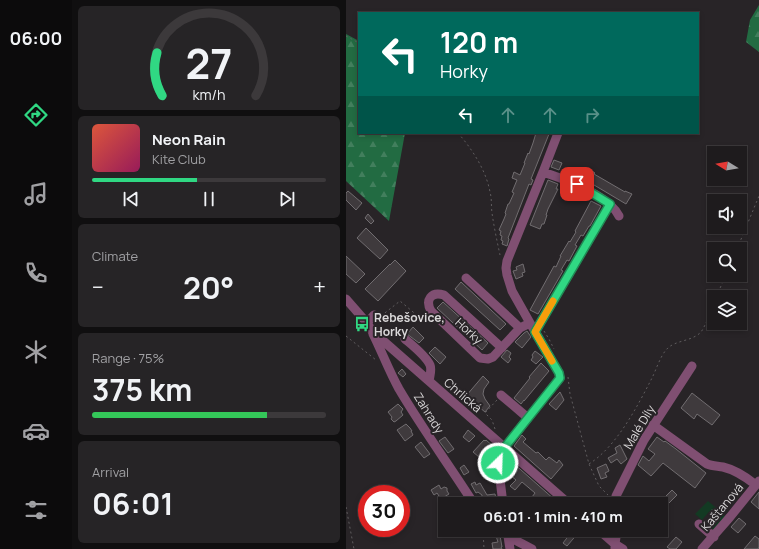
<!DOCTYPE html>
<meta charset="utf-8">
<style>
:root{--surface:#1e1b1d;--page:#262426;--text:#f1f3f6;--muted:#a1a1a4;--line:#3c393b;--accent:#30d883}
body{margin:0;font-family:Manrope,sans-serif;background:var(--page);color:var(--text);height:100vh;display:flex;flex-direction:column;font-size:15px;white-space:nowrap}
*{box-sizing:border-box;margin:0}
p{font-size:13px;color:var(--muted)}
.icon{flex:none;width:22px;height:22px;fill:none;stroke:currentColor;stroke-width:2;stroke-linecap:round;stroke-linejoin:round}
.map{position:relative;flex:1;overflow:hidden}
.side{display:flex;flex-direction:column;gap:6px;padding:6px;background:#100f10;width:274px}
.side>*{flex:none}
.banner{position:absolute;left:12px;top:12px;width:341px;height:122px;border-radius:0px;box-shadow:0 2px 6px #0003,0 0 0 1px var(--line);background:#00695c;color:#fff;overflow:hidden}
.needle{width:26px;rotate:281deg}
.tools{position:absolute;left:361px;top:146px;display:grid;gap:8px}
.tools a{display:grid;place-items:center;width:40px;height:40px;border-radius:0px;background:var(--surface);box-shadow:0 2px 6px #0003,0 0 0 1px var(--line);font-size:20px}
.speed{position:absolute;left:12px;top:485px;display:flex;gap:8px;font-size:20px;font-weight:700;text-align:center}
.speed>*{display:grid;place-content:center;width:52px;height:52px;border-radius:50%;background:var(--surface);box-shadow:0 2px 6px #0003,0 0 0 1px var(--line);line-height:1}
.speed .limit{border:6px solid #d22;background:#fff;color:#111}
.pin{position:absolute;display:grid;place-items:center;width:34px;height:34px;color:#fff;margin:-17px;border-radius:8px;box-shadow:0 2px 6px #0006}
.me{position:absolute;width:44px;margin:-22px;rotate:24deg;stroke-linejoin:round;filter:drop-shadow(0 0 3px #0008)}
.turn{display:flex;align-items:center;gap:14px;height:84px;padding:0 16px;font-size:18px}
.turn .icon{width:52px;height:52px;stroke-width:2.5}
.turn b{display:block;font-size:28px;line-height:34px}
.lanes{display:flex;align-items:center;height:38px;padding:0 16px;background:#0003;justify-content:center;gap:20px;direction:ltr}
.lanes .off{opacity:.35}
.big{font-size:30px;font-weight:700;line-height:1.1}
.side .tile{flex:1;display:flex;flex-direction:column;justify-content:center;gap:6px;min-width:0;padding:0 14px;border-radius:6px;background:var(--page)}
.side .dial{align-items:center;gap:0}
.dial svg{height:104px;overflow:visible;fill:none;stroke:var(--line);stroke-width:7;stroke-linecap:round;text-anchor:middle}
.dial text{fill:var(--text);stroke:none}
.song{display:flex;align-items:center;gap:12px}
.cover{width:48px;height:48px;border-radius:6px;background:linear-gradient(135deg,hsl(10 70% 55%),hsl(330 70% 35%))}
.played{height:4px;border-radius:2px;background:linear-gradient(90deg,var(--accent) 45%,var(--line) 45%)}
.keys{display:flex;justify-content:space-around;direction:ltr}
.heat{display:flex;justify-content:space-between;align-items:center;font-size:22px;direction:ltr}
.charge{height:6px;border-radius:3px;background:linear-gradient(90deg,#34c759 75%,var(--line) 0)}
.trip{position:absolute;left:92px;top:497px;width:230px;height:40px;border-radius:0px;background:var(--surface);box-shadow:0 2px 6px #0003,0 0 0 1px var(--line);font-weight:700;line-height:40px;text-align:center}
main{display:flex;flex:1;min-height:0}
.menu{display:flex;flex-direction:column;width:72px;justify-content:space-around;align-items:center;background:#0c0b0c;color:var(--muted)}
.menu .icon{width:28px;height:28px}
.menu .active{color:var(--accent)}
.menu b{font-size:18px;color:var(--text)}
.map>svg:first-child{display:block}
.forest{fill:url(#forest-firs)}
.park{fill:url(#park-dots)}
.pitch{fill:#133a23}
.building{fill:#3f3a3d;stroke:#716d70}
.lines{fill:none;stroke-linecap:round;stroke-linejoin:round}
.path{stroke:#605d5f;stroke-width:1;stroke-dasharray:2 3;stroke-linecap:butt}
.minor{stroke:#804f72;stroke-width:9}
.route-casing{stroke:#1f8c55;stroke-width:10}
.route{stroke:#30d883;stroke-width:7}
.slow{stroke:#f59e0b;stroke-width:7}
.labels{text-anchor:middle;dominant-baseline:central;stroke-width:4;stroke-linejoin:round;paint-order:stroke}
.poi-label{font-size:12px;font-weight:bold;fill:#dad8d9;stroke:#282427;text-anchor:start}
.street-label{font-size:12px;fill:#dad8d9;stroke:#282427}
</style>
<main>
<nav class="menu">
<b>06:00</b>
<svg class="icon active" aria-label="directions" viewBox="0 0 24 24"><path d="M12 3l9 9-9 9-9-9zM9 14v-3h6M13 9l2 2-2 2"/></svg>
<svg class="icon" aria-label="music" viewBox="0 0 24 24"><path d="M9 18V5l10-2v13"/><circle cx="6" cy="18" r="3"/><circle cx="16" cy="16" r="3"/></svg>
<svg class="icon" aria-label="phone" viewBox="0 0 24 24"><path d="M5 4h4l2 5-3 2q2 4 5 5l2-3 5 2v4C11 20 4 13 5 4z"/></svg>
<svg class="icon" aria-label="climate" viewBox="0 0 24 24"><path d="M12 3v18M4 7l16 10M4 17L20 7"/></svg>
<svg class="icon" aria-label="car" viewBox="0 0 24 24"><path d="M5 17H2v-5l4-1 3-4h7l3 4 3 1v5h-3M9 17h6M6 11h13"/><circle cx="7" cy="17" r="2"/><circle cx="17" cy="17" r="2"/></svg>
<svg class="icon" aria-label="filters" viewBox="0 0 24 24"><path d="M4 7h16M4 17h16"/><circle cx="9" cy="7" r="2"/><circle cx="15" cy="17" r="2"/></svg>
</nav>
<section class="side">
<div class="tile dial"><svg viewBox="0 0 100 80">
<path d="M14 69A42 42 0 1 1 86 69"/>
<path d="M14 69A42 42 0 0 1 10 36" stroke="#30d883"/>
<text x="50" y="56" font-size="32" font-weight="700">27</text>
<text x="50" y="72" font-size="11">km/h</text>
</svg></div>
<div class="tile">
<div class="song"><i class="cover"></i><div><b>Neon Rain</b><p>Kite Club</p></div></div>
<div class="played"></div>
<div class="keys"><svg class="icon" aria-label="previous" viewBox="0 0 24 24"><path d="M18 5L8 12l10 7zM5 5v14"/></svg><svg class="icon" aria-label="pause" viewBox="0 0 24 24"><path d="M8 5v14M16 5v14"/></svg><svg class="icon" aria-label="next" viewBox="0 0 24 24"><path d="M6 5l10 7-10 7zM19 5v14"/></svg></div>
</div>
<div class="tile"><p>Climate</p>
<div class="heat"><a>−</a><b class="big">20°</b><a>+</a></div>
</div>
<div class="tile"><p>Range · 75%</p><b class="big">375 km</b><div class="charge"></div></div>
<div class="tile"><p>Arrival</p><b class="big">06:01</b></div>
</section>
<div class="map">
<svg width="413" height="549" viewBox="0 0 413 549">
<defs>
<pattern id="forest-firs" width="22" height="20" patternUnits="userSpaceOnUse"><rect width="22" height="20" fill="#226b42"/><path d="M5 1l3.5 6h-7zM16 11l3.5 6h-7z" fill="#427f5d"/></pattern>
<pattern id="park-dots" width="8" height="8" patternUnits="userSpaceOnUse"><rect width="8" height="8" fill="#133a23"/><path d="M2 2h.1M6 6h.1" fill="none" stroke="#355642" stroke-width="1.8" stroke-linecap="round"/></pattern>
</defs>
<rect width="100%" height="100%" fill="#282427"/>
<path class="forest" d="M 413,5 L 413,52 L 400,42 L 404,20 Z
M 0,34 L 13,41 L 13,133 L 59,133 L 43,221 L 0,181 Z"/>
<path class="park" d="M 368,506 L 380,517 L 376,523 L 363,512 Z
M 367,517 L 375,524 L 368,531 L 360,524 Z"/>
<path class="pitch" d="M 362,501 L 368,506 L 356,520 L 349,514 Z"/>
<path class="building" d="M 190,133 L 200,133 L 203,134 L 185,179 L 187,180 L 185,185 L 183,184 L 162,238 L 163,239 L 161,246 L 156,244 L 157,241 L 155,240 L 156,236 L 154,235 L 155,231 L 153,230 L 158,219 L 160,214 L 159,213 L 162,204 L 163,204 L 168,193 L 166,192 L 171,180 L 166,178 L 168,172 L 174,175 L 179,163 L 178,163 L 182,153 L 183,154 L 187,143 Z
M 208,160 L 216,163 L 213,170 L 205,167 Z
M 243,169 L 249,173 L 248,174 L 279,192 L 279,191 L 286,194 L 280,204 L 238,179 Z
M 202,180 L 212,184 L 210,189 L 212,189 L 202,209 L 200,215 L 201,215 L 198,224 L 196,224 L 194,229 L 184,225 Z
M 2,191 L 16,203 L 10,210 L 0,200 L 0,193 Z
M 245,201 L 255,206 L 244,226 L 243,226 L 237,236 L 235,235 L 229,245 L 231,246 L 223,261 L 221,260 L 215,270 L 217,271 L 192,314 L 184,310 L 208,266 L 210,267 L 215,256 L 214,256 L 223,241 L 224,242 L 230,232 L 229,231 Z
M 22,214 L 28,221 L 25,224 L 19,218 Z
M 20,228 L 42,250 L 34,259 L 11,238 Z
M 0,256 L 19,274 L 10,283 L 0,274 Z
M 49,260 L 60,271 L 32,301 L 19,289 L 44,264 L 44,265 Z
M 177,264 L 179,272 L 176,273 L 177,276 L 170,279 L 167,271 L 171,270 L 170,267 Z
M 115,282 L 160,324 L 154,330 L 109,289 Z
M 97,302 L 142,343 L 136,350 L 91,308 Z
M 67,327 L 78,338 L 73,343 L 61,334 Z
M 181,331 L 185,337 L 176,348 L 169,342 L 178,333 Z
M 89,347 L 100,357 L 94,364 L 83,353 Z
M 161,350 L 165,353 L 163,357 L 165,359 L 162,363 L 155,357 Z
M 189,351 L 197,357 L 190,364 L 185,360 L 187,357 L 186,355 Z
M 195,363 L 203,371 L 178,401 L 178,400 L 175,404 L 168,398 L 184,378 L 183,377 Z
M 56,369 L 60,374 L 57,377 L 52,373 Z
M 137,376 L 143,382 L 138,389 L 137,394 L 139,399 L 144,406 L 139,412 L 120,396 Z
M 214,392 L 218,400 L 210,410 L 203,404 Z
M 346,393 L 374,415 L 366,425 L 351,414 L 348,419 L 335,408 Z
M 52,404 L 57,409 L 55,412 L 57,415 L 50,421 L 48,422 L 45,419 L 46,417 L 42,412 Z
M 60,424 L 64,428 L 66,431 L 65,431 L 67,435 L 59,441 L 51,430 Z
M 122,430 L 129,436 L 123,442 L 117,437 Z
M 176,435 L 180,439 L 177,442 L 190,453 L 192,452 L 200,460 L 203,457 L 211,463 L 213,460 L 217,465 L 205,479 L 168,446 Z
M 99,437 L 108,449 L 102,453 L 93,441 Z
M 311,437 L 318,442 L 319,441 L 330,449 L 360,473 L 349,488 L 317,463 L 305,476 L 292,465 L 297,456 L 303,461 L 309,454 L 302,449 Z
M 138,440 L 139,441 L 140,440 L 148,447 L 149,449 L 144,458 L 139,454 L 138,457 L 134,455 L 133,457 L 127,452 Z
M 75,442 L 84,454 L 78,458 L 69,447 Z
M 274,445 L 281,459 L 275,464 L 271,459 L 265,463 L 262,458 L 271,453 L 269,448 Z
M 166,462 L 209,500 L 206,504 L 201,504 L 198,501 L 196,504 L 194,504 L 186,497 L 189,493 L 176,482 L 169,490 L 164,486 L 170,480 L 159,471 L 159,470 Z
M 260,464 L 263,471 L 259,473 L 261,477 L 255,479 L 251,468 Z
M 118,465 L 123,472 L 118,475 L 114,468 Z
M 129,482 L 130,485 L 134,483 L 141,495 L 149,494 L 150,499 L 136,501 L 136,495 L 132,492 L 130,493 L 125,484 Z
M 93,485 L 95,489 L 98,487 L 101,488 L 101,491 L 103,494 L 95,499 L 91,493 L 88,495 L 85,490 Z
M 326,490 L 331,495 L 315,511 L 315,503 L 316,502 L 315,501 Z
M 413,492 L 413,509 L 405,502 Z
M 393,518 L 400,524 L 392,533 L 385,527 Z
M 148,530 L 153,530 L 156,547 L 155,547 L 156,549 L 147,549 L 146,543 L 152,542 Z
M 227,530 L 242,530 L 244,532 L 239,538 L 233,532 L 221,546 L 217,543 Z
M 409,536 L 413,539 L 413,547 L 412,549 L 398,549 Z
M 330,537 L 336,542 L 330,549 L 324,549 L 321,547 Z"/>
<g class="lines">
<path class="path" d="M 0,36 L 13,43
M 112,133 C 126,149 140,170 144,192 C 146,199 145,206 146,213 C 148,227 151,241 154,255
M 391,249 L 413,196
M 370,297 L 380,275
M 35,316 L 54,301 L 79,322 L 82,318
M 198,331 L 203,339 L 208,349
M 0,336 L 30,360
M 222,377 L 224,394 L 243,464 L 253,486 L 262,495
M 149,429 L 146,420 L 139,413 L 151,400
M 243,464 C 271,446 291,407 306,378 C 310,370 314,357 320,350 C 328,340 344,342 354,333 C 358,330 366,308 368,302
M 0,507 L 8,549
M 363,512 L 371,520
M 137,530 L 138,549"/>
<path class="minor" d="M 197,172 L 212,133
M 120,278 L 174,328
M 0,299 L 21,323 L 26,331 L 223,504
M 21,323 L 28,315
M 189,332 L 264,204
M 27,334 C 36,352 43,371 53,389 C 76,428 103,465 128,504
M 59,339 C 66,345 80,356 84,365 C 86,370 84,375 83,381
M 156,348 L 98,295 C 85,291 79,300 85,311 L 134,358 L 142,359 L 147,357 L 174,328 L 184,323
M 155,395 L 182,418
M 307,425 L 361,464 C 366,466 372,466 377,467 C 390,470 400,477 410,485
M 157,504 L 152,463 L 155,454 L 159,447 L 214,378 L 213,373 L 184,323 L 166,291 L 161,275 L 160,268 L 161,261 L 197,172 C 218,179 263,195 273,216
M 269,504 L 270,496 L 298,440 L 346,366
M 353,524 L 368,537
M 161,530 L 164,549
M 253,530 L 269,544 L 277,549
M 163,540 L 169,540 L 186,549
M 269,548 L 269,544 L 271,530
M 356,549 L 384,517 L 413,481"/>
</g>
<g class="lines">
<g class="route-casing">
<path id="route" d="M 152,463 L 155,454 L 159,447 L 214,378 L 213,373 L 189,332 L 264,204 L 231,184"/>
</g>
<use href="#route" class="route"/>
<path class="slow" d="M 206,361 L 189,332 L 207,301"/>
</g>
<defs>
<g id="bus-bare" transform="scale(1.2)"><path d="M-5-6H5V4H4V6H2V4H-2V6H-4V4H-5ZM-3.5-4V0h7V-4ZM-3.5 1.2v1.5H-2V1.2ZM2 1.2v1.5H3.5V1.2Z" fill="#30d883" stroke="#282427" stroke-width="2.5" paint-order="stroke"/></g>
</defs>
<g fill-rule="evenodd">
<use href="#bus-bare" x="16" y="324"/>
</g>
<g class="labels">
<g class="poi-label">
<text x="28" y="317">Rebešovice,<tspan x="28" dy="14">Horky</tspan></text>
</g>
<g class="street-label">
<text transform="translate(123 331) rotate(43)">Horky</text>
<text transform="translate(117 395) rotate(41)">Chrlická</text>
<text transform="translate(83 413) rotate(58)">Zahrady</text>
<text transform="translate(293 427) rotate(-59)">Malé Díly</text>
<text transform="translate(376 507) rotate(-50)">Kaštanová</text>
</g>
</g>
</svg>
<div class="tools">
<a><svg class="needle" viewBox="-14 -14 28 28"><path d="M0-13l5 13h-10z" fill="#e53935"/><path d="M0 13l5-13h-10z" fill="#a1a1a4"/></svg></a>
<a><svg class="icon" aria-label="sound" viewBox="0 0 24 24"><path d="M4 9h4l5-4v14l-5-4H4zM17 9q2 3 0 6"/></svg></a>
<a><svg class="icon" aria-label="search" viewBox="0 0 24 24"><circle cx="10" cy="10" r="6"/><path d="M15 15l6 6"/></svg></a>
<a><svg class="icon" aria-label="layers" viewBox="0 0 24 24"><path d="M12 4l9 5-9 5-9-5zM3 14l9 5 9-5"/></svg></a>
</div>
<div class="speed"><div class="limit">30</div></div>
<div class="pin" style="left:231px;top:184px;background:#d93025"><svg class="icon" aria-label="arrive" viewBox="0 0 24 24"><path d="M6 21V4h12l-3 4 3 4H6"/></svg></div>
<svg class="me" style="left:152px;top:463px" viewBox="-20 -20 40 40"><circle r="17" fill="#30d883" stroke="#fff" stroke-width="3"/><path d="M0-11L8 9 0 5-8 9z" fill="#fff"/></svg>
<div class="trip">06:01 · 1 min · 410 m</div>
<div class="banner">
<div class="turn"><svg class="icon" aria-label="left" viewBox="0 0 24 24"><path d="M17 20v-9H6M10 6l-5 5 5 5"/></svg><div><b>120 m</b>Horky</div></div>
<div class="lanes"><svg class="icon" aria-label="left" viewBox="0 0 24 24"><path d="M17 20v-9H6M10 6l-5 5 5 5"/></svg><svg class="icon off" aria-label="ahead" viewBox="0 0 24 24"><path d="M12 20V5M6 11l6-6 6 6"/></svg><svg class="icon off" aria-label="ahead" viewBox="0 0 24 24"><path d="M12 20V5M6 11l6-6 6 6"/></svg><svg class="icon off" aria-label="right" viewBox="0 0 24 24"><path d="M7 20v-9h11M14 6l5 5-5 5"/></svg></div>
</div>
</div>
</main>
